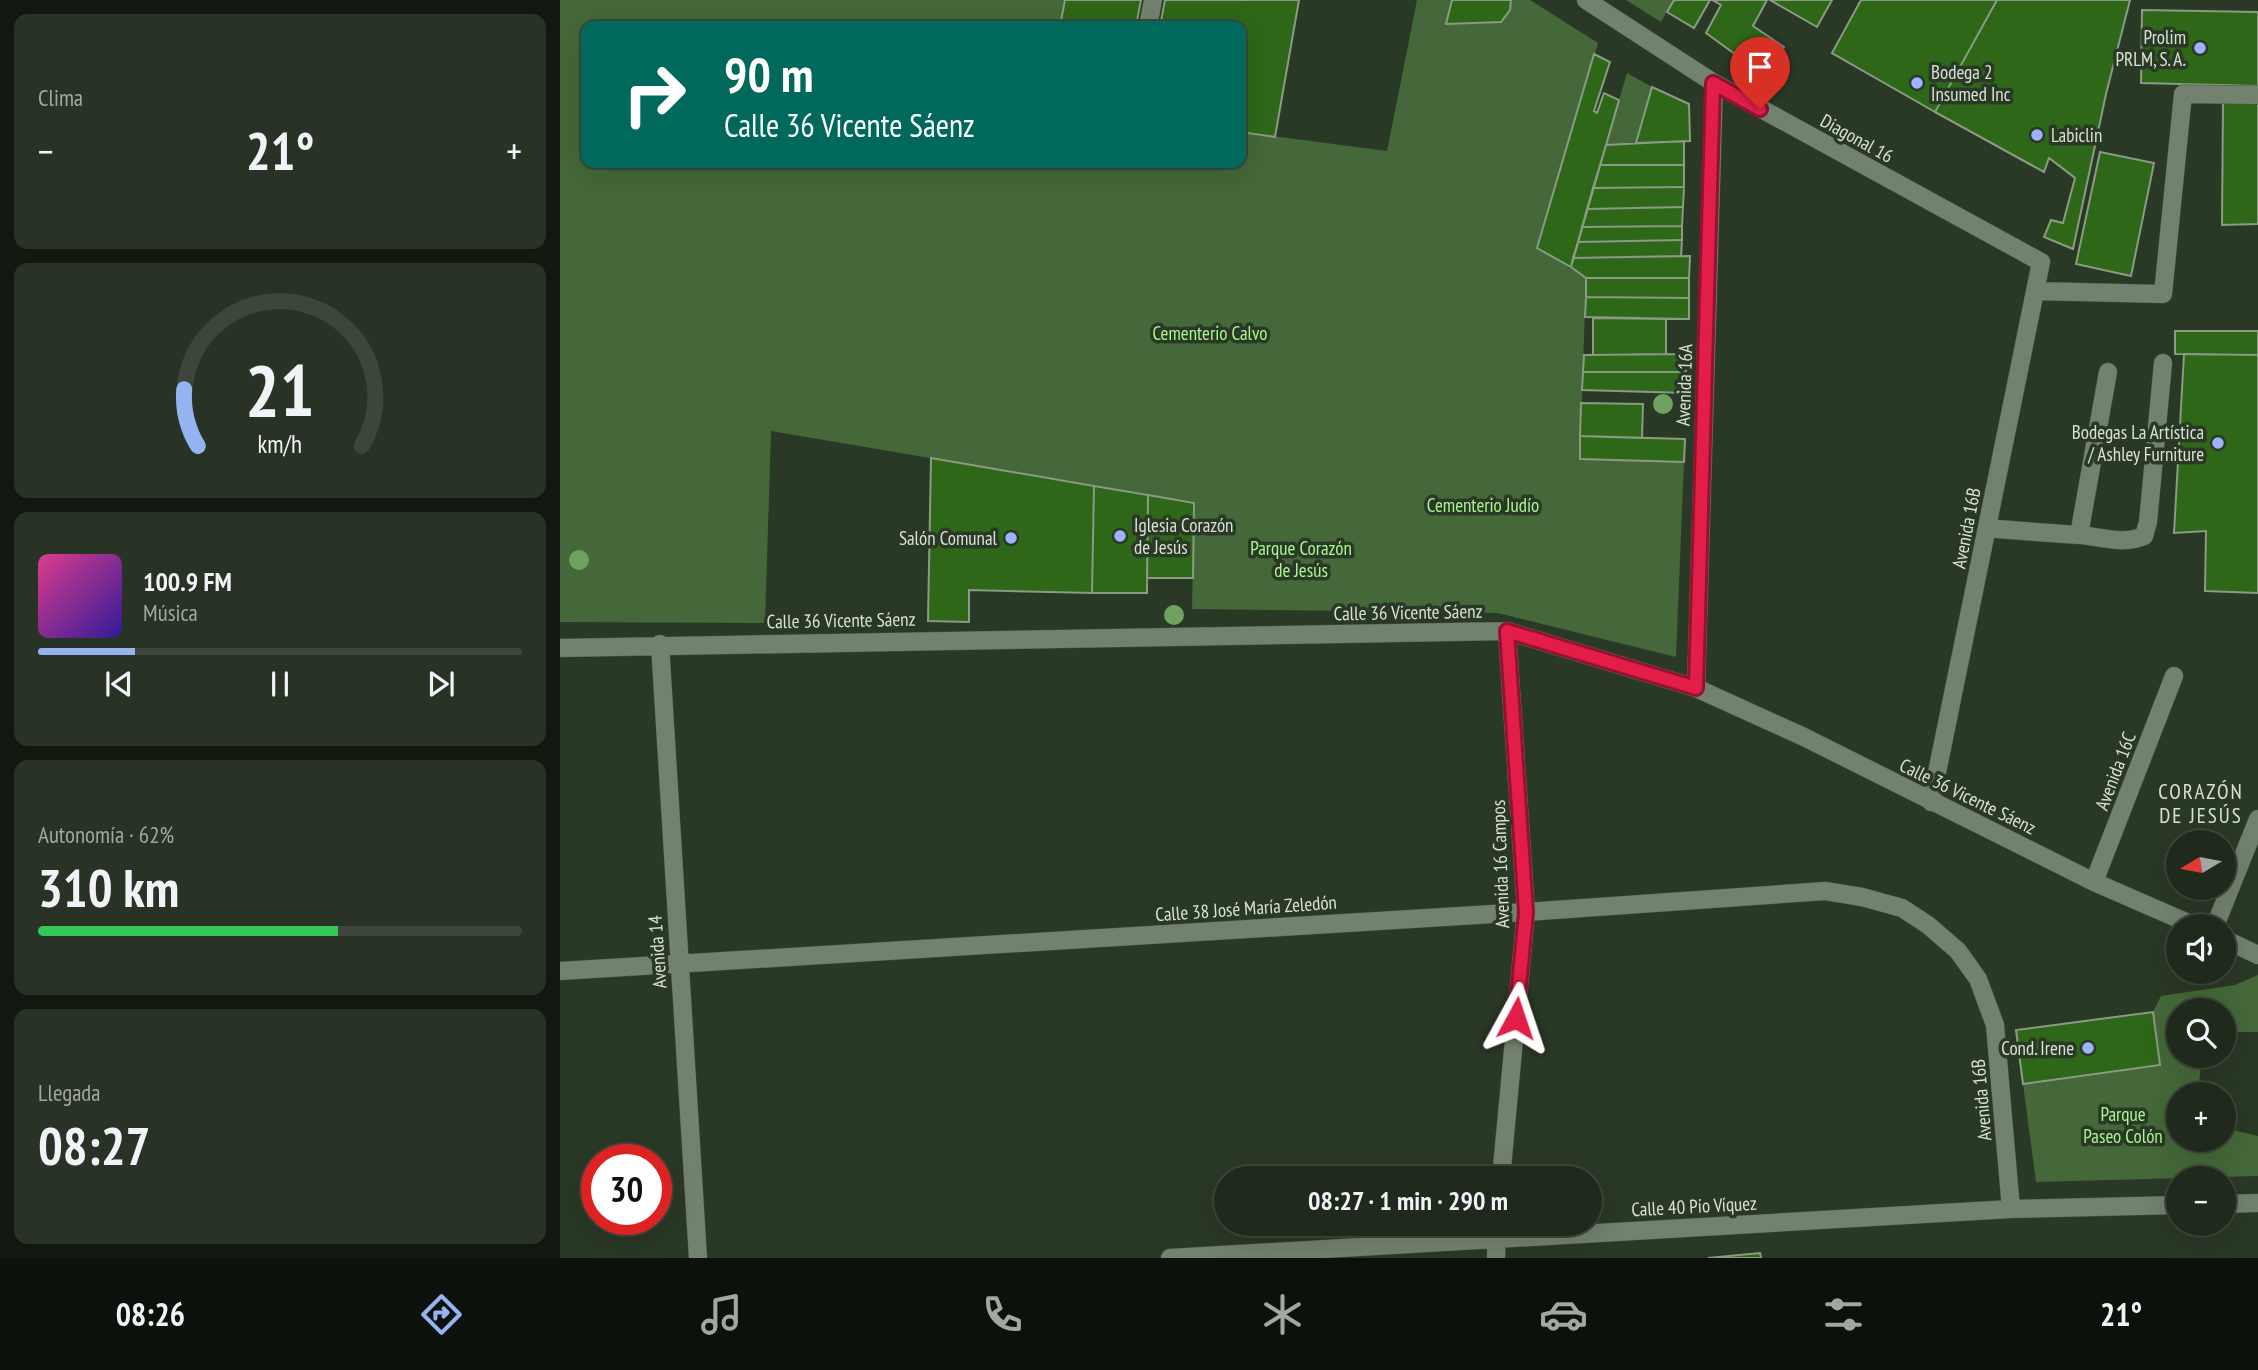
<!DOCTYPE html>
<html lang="es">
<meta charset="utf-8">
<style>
:root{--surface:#202a1c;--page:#283225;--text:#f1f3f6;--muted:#a2a7a3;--line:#3d463b;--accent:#95b2f1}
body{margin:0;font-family:"PT Sans Narrow",sans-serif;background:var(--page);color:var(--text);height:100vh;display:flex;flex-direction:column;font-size:26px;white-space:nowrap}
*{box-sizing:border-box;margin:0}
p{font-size:23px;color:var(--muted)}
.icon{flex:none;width:38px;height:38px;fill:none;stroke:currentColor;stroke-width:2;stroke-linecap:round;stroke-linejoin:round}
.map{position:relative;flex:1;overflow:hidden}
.drawer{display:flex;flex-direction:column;gap:14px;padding:14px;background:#12170f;width:560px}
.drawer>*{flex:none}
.guide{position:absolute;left:21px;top:21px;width:665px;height:147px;border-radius:14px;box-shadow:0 7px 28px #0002,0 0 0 2px var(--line);background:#00695c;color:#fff;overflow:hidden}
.needle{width:46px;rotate:260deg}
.buttons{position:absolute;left:1606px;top:830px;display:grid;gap:14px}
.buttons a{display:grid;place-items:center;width:70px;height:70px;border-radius:50%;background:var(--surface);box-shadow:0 7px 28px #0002,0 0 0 2px var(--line);font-size:35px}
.speed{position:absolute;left:21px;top:1144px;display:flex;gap:14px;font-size:35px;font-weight:700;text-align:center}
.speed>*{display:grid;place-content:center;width:91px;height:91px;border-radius:50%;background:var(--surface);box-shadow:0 7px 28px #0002,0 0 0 2px var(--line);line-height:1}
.speed .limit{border:10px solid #d22;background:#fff;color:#111}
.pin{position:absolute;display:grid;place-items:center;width:60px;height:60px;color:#fff;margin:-72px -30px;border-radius:50% 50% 50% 0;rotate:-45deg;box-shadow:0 0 7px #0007}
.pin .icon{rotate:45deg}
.me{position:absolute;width:77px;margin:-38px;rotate:5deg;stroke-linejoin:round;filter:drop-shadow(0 0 5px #0008)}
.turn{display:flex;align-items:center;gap:24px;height:147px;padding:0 28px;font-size:32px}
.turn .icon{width:91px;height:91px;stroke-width:2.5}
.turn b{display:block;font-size:49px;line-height:60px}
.big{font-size:52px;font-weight:600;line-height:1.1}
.drawer .card{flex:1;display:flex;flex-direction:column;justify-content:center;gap:10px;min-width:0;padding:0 24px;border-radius:14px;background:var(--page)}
.drawer .dial{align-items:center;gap:0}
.dial svg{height:182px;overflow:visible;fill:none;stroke:var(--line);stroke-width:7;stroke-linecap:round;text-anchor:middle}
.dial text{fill:var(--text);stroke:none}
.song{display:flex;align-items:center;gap:21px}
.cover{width:84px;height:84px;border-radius:10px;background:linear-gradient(135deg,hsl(330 70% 55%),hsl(250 70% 35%))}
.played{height:7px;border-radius:4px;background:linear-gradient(90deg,var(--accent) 20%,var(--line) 20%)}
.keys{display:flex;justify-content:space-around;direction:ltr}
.heat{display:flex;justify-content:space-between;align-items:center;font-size:38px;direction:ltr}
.charge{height:10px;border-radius:5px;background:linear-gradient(90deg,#34c759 62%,var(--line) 0)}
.trip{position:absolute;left:654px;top:1166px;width:388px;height:70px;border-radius:35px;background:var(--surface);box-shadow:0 7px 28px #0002,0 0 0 2px var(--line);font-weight:600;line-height:70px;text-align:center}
.tab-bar{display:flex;height:112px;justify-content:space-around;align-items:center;background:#0d110b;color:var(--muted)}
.tab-bar .icon{width:49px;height:49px}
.tab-bar .selected{color:var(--accent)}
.tab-bar b{font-size:32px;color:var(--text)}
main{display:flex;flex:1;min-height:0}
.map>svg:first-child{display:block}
.green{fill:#446839}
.building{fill:#2e6718;stroke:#8a9a85;stroke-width:2}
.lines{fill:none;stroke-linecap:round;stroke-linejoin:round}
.minor-casing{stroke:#495546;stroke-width:19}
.minor{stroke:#72826e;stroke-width:18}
.tree{fill:#6fa160}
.route-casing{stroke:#92132f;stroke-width:18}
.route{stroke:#e11d48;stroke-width:12}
.poi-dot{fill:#9eb3fd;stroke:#2a3826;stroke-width:2.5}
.labels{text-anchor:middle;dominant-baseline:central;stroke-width:7;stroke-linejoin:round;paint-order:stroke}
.poi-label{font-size:19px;fill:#d8e1d5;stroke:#2a3826;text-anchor:end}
.street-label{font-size:19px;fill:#d8e1d5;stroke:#2a3826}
.park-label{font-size:19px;fill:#a8f790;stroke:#2a3826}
.neighbourhood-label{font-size:21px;letter-spacing:2px;fill:#d8e1d5;stroke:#2a3826}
</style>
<main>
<section class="drawer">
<div class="card"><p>Clima</p>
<div class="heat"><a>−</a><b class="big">21°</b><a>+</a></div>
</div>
<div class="card dial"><svg viewBox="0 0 100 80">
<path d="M14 69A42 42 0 1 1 86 69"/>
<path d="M14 69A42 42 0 0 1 8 44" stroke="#95b2f1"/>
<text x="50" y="56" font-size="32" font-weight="700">21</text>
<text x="50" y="72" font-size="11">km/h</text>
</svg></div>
<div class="card">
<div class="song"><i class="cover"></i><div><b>100.9 FM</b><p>Música</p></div></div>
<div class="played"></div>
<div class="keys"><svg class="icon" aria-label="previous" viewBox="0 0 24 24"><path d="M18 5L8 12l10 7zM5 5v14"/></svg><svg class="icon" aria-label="pause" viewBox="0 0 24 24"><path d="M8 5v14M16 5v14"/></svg><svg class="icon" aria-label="next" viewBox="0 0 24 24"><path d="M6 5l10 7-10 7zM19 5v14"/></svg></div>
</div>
<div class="card"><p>Autonomía · 62%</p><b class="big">310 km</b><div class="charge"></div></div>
<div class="card"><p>Llegada</p><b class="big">08:27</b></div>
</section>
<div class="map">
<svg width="1698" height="1258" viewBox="0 0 1698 1258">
<rect width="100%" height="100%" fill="#2a3826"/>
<path class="green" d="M 0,0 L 505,0 L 500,26 L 26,26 L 26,163 L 681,163 L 681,132 L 827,151 L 857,0 L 970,0 L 1038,43 L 977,247 L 1026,278 L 1020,458 L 1124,462 L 1116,657 L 938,613 L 632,609 L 634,503 L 211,431 L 205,623 L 0,622 Z
M 1066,0 L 1113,0 L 1101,22 Z
M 1067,73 L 1092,87 L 1076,143 L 1046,145 Z
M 1698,975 L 1698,1032 L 1664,1032 L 1664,1010 L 1619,1010 L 1619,1055 L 1642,1055 L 1638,1094 L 1619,1094 L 1619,1139 L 1664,1139 L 1664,1128 L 1698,1136 L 1698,1176 L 1476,1182 L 1463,1084 L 1600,1065 L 1593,1012 L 1601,996 L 1675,985 Z"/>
<path class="building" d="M 505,0 L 581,0 L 576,26 L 500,26 Z
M 605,0 L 739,0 L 715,137 L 681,132 L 681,26 L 600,26 Z
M 892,0 L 951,0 L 950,10 L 941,22 L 886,24 Z
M 1114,0 L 1150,0 L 1134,28 L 1107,12 Z
M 1152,0 L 1207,0 L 1193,26 L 1224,47 L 1205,76 L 1146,33 L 1161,5 Z
M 1210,0 L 1272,0 L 1257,27 Z
M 1301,0 L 1437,0 L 1375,112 L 1272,53 Z
M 1437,0 L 1570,0 L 1546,94 L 1513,249 L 1484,237 L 1491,220 L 1503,223 L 1515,178 L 1489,158 L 1484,172 L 1375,112 Z
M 1582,10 L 1698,12 L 1698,86 L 1581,83 Z
M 1034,54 L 1050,62 L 1034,111 L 1037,113 L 1044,93 L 1059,100 L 1011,267 L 977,248 Z
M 1092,87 L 1129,104 L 1130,141 L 1076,143 Z
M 1663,101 L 1698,101 L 1698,224 L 1662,225 Z
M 1124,141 L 1124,165 L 1040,165 L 1046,145 Z
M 1540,152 L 1594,163 L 1571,276 L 1516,264 Z
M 1040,165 L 1124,165 L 1124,187 L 1033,188 Z
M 1124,187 L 1123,207 L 1027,209 L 1033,188 Z
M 1123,207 L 1122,226 L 1022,227 L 1027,209 Z
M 1122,226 L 1122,240 L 1018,242 L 1022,227 Z
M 1122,240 L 1121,256 L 1013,258 L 1018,242 Z
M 1130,256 L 1129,278 L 1026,278 L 1011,267 L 1013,258 Z
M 1026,278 L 1129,278 L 1129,298 L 1026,297 Z
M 1026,297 L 1129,298 L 1129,319 L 1025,317 Z
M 1033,318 L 1106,319 L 1106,354 L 1033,355 Z
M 1615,331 L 1698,331 L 1698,355 L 1615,354 Z
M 1126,354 L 1126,372 L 1023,372 L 1024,355 Z
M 1624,354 L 1698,355 L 1698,593 L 1645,591 L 1646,531 L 1614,533 Z
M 1023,372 L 1126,372 L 1126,393 L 1022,390 Z
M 1021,403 L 1083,404 L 1082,438 L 1020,436 Z
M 1020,436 L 1125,439 L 1124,462 L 1020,459 Z
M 371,458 L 534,486 L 532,593 L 409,590 L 409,622 L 368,621 Z
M 534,486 L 588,495 L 587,593 L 532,593 Z
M 588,495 L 634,503 L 633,578 L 587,578 Z
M 1593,1012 L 1600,1065 L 1463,1084 L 1456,1030 Z
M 1200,1253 L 1201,1258 L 1148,1258 Z"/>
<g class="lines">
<g class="minor-casing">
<path id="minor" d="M 1026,0 L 1154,83 L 1481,262 L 1371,802
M 588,26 L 593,0
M 1475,291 L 1603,294 L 1623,94 L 1698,95
M 1428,528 C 1458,531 1489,533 1520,535 C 1542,537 1563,545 1584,536 L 1588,522 L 1603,363
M 1519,535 L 1548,372
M 100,644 L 138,1258
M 0,648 L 947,631 L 1136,688 L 1244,737 L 1534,882 L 1635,926
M 1136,688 L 1154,83
M 1534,882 L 1614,676
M 1655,926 L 1698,819
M 1664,939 L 1698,955
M 0,971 L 966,912 L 1265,891 L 1302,897 L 1342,908 L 1368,925 L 1398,951 L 1418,979 L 1435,1025 L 1451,1209
M 941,1178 L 966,912 L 947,631
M 1664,1204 L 1698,1203
M 610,1258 L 1451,1209 L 1619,1205
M 936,1258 L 937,1223"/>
</g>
<use href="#minor" class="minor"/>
</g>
<g class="tree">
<circle cx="1103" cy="404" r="10"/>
<circle cx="19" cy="560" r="10"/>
<circle cx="614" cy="615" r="10"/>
</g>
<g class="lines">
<g class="route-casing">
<path id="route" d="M 956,1018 L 966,912 L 947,631 L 1136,688 L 1153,83 L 1200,109"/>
</g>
<use href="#route" class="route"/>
</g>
<g class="poi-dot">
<circle cx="1640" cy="48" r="7"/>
<circle cx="1357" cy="83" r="7"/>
<circle cx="1477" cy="135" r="7"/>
<circle cx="1658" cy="443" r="7"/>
<circle cx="560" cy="536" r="7"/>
<circle cx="451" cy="538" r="7"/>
<circle cx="1528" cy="1048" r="7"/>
</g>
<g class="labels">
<g class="poi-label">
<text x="1626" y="37">Prolim<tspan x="1626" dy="22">PRLM, S. A.</tspan></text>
<text x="1371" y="72" text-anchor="start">Bodega 2<tspan x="1371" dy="22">Insumed Inc</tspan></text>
<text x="1491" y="135" text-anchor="start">Labiclin</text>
<text x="1644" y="432">Bodegas La Artística<tspan x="1644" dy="22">/ Ashley Furniture</tspan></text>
<text x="574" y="525" text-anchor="start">Iglesia Corazón<tspan x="574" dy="22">de Jesús</tspan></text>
<text x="437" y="538">Salón Comunal</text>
<text x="1514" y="1048">Cond. Irene</text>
</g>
<g class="street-label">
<text transform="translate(1297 138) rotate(29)">Diagonal 16</text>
<text transform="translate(1124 385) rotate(-88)">Avenida 16A</text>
<text transform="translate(1406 528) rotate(-79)">Avenida 16B</text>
<text transform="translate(848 612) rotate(-1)">Calle 36 Vicente Sáenz</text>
<text transform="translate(281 620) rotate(-1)">Calle 36 Vicente Sáenz</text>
<text transform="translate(1555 771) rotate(-69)">Avenida 16C</text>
<text transform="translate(1408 796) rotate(26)">Calle 36 Vicente Sáenz</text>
<text transform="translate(940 864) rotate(-92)">Avenida 16 Campos</text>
<text transform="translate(686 908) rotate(-4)">Calle 38 José María Zeledón</text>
<text transform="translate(97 952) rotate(-94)">Avenida 14</text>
<text transform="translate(1421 1100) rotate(-95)">Avenida 16B</text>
<text transform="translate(1134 1206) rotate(-3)">Calle 40 Pío Víquez</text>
</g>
<g class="park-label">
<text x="650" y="333">Cementerio Calvo</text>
<text x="923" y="505">Cementerio Judío</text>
<text x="741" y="548">Parque Corazón<tspan x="741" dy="22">de Jesús</tspan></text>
<text x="1563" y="1114">Parque<tspan x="1563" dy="22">Paseo Colón</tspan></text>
</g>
<g class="neighbourhood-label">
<text x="1641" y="791">CORAZÓN<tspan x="1641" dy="24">DE JESÚS</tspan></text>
</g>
</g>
</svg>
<div class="buttons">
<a><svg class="needle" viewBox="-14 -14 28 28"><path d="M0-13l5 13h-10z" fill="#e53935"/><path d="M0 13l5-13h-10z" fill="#a2a7a3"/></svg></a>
<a><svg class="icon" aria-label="sound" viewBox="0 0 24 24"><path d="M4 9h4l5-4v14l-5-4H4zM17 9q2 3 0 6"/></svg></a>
<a><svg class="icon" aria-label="search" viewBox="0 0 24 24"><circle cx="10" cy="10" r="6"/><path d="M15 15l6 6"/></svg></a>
<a>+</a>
<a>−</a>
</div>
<div class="speed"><div class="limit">30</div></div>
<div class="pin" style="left:1200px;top:109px;background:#d93025"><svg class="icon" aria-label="arrive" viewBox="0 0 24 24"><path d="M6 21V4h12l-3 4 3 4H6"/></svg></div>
<svg class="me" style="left:956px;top:1018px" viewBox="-20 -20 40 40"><path d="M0-17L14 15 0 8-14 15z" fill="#e11d48" stroke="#fff" stroke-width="4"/></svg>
<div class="trip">08:27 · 1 min · 290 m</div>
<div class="guide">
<div class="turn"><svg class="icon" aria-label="right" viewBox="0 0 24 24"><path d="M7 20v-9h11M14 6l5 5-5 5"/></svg><div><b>90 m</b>Calle 36 Vicente Sáenz</div></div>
</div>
</div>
</main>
<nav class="tab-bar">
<b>08:26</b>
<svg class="icon selected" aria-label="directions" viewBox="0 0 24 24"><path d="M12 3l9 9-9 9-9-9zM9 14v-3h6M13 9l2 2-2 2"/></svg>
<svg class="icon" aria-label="music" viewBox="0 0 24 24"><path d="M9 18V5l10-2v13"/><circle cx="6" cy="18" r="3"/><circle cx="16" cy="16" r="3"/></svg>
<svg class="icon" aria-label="phone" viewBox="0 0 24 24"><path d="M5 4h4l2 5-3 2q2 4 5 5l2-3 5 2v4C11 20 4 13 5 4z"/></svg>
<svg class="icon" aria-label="climate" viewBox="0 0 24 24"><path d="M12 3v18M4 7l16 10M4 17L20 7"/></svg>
<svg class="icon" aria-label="car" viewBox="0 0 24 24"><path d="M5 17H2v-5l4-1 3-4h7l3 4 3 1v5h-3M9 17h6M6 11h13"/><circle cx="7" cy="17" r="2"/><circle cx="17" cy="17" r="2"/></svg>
<svg class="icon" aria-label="filters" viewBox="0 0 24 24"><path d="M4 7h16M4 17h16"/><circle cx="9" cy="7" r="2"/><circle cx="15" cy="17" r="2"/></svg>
<b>21°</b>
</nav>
